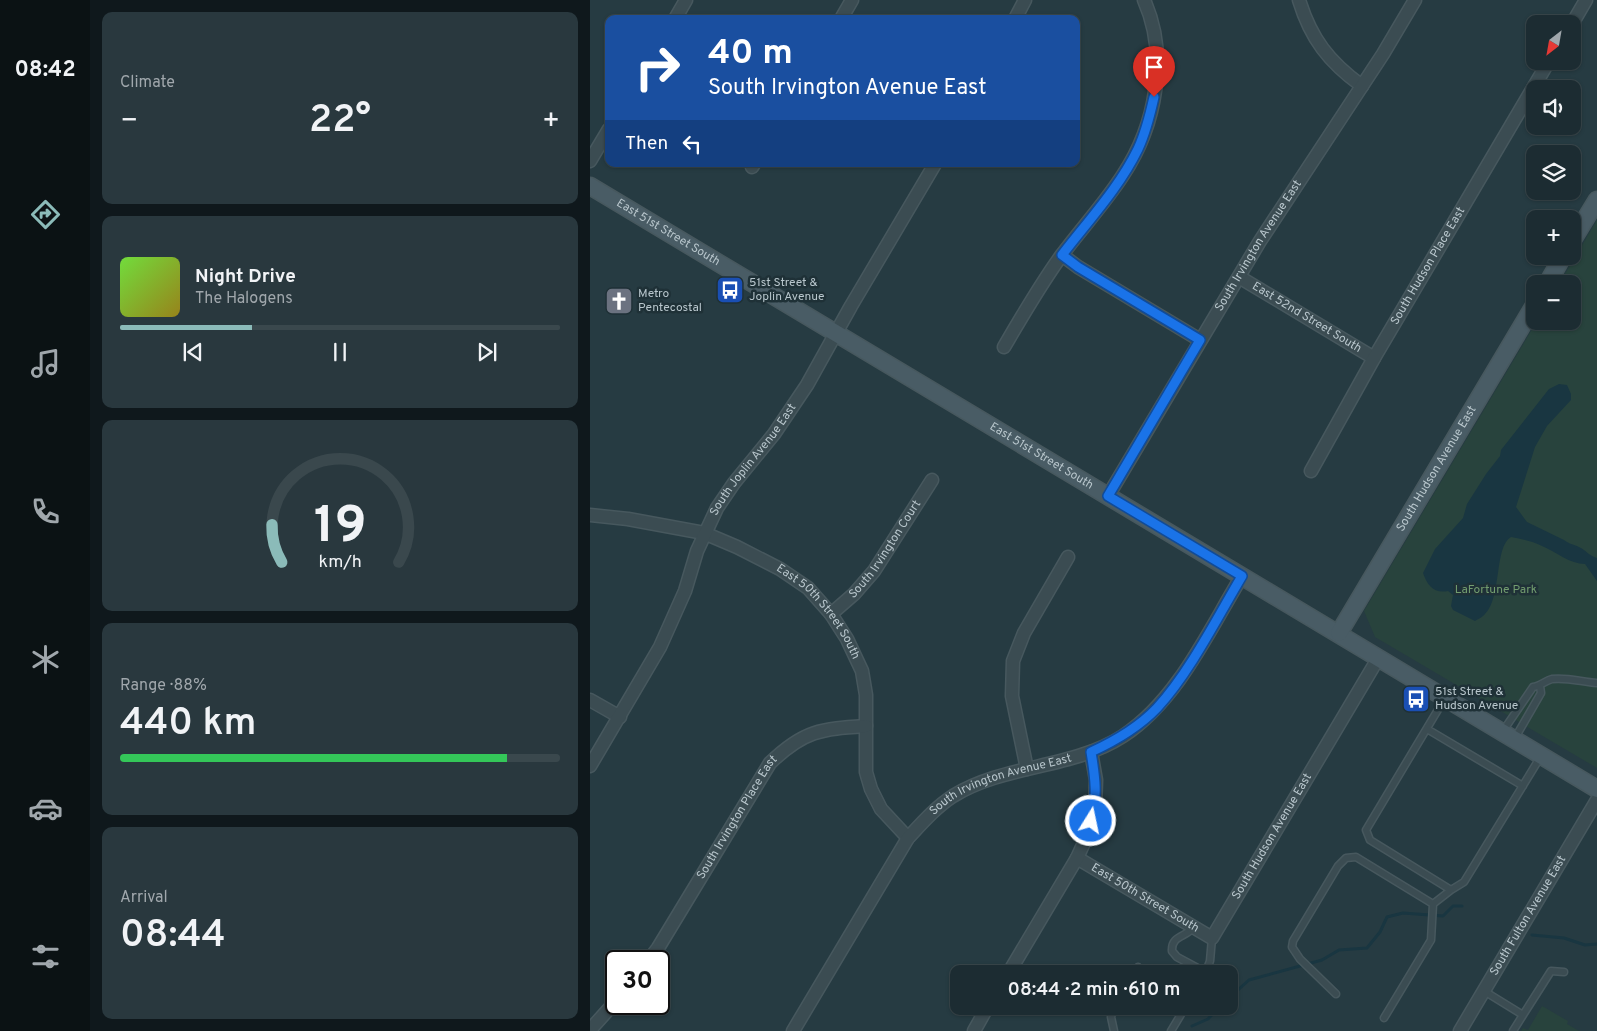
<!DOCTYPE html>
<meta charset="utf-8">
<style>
:root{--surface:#1c2c32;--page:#29383e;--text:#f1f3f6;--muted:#a0a7ac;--line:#3a484d;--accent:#8bbbb9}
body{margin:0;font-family:Overpass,sans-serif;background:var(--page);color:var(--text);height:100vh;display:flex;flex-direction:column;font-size:19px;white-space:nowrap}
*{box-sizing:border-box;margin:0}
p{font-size:16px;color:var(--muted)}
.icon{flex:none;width:28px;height:28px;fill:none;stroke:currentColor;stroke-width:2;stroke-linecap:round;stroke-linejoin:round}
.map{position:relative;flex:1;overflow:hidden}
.drawer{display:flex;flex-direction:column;gap:12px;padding:12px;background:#0f181c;width:500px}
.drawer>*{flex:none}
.banner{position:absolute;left:15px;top:15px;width:475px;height:152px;border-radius:10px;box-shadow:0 1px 4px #0004,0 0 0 1px var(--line);background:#1a4fa0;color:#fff;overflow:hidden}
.needle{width:32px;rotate:211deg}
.controls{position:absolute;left:936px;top:15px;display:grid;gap:10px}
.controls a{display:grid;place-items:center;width:55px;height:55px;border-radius:10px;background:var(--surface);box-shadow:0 1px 4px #0004,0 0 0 1px var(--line);font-size:25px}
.speed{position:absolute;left:15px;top:950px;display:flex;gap:10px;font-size:25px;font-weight:700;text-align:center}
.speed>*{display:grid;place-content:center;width:65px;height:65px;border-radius:50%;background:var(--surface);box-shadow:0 1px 4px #0004,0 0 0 1px var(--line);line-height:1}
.speed .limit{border:2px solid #111;border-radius:8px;background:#fff;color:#111}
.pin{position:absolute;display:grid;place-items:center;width:42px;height:42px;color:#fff;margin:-51px -21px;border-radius:50% 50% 50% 0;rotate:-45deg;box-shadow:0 0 5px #0007}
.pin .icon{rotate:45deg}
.me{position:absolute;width:55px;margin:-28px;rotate:10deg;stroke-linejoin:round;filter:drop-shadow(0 0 4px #0008)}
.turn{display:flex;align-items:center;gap:18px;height:105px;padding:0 20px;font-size:22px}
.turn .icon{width:65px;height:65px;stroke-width:2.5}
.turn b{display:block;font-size:35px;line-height:42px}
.then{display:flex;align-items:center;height:48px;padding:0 20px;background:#0003;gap:10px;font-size:19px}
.big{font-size:38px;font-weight:600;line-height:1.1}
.drawer .card{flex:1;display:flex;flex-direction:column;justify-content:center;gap:8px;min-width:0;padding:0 18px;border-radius:10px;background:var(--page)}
.drawer .dial{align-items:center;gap:0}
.dial svg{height:130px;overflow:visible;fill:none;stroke:var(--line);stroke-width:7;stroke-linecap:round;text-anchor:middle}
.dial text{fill:var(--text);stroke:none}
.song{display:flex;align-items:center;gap:15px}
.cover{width:60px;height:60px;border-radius:8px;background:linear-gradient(135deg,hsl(100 70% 55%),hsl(50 70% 35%))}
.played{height:5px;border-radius:2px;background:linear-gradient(90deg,var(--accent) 30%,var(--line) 30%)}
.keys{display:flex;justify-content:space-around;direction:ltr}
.heat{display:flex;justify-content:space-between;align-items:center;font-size:28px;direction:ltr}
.charge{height:8px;border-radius:4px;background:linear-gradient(90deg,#34c759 88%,var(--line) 0)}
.trip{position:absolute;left:360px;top:965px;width:288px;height:50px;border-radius:10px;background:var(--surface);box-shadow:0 1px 4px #0004,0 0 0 1px var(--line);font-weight:600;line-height:50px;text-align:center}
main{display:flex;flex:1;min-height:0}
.tab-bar{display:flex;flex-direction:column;width:90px;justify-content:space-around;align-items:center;background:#0b1214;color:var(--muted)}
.tab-bar .icon{width:35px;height:35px}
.tab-bar .current{color:var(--accent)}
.tab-bar b{font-size:22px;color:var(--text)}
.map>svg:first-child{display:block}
.green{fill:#28433d}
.water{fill:#193641}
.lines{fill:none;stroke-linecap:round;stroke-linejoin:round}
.stream{stroke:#193641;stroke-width:3}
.lane-casing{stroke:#47585e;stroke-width:9}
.street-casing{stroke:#47585e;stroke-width:15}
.secondary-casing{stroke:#47585e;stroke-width:19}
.lane{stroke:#3b4c52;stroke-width:6}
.street{stroke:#3b4c52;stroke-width:12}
.secondary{stroke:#495c65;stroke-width:16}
.route-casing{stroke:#114b97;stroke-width:12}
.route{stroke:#1a73e8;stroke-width:9}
.labels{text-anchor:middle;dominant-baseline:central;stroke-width:5;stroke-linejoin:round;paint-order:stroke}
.street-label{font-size:12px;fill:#b8c6cc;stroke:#1f3137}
.poi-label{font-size:12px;fill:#b8c6cc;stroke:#1f3137;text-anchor:start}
.park-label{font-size:12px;fill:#739d6f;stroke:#1f3137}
</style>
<main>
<nav class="tab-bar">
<b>08:42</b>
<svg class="icon current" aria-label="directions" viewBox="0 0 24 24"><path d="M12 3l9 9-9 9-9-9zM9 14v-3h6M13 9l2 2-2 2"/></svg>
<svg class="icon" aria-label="music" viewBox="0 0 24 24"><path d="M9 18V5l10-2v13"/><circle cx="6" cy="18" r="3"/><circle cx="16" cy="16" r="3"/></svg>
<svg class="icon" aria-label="phone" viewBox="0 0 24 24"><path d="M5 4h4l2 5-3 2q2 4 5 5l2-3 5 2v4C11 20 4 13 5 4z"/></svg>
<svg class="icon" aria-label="climate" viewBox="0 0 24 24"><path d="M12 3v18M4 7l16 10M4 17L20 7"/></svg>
<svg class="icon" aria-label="car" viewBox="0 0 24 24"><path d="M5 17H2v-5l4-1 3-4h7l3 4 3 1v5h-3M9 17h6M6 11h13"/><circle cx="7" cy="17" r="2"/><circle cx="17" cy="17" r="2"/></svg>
<svg class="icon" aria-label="filters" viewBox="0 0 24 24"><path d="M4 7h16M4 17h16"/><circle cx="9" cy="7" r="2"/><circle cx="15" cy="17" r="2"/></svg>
</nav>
<section class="drawer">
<div class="card"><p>Climate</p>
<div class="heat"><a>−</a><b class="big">22°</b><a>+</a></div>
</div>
<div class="card">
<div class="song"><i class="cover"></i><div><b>Night Drive</b><p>The Halogens</p></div></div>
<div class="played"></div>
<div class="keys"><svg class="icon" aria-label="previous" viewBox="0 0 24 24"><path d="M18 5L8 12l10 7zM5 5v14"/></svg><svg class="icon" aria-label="pause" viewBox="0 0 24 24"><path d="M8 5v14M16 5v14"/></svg><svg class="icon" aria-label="next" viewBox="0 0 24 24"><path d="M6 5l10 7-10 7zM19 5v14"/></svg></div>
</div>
<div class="card dial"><svg viewBox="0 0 100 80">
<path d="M14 69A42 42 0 1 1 86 69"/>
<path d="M14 69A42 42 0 0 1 8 46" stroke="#8bbbb9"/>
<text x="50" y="56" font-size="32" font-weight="700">19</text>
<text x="50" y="72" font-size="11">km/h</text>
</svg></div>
<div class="card"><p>Range · 88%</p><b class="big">440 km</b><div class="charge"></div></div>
<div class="card"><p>Arrival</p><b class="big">08:44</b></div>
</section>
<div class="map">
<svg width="1007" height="1031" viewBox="0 0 1007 1031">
<rect width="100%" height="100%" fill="#263b42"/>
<path class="green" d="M 1007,220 L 1007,768 L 785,637 L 774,611 L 947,321 L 982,321 L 982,284 L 969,284 Z
M 952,1006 L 978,1021 L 977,1024 L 989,1031 L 931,1031 L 933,1028 L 938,1030 Z"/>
<path class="water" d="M 969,384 L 977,385 L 981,394 L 981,400 L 957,426 L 945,447 L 926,507 L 937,522 L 974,540 C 979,544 983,544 989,547 C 996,550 999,556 1007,558 L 1007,581 L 995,564 C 980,564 966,552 952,546 C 942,541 932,539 921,537 C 904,547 912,597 895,614 C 893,617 888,619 885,621 L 863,610 L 861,606 L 863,595 L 858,591 C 844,594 837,585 833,573 L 845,549 L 873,518 L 877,504 L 896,474 L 910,456 L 911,450 L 959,389 Z"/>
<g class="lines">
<path class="stream" d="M 942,935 L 974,938 L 995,945 L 1007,944
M 639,998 L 659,980 L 732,960 L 749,950 L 777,948 L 790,932 L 797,917 L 813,913 L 853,916 L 863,906 L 872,906
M 602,1026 L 618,1019 L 630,1006"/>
<g class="lane-casing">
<path id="lane" d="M 855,698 L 776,830 L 780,840 L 861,890 L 874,882 L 951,756
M 837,729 L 933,786
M 913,731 L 943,687 C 950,686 955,681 962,679 C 977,677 992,682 1007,683
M 925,738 L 951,693 L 950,686
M 604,927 C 597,937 581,935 582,951 L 587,957 L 615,972
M 544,974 L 548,967
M 615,974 L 620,961 L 622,938
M 894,991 L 933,1015 L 961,971 L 974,972
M 746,994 L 710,959 L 702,947 L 703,941 L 748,866 L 756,858 L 766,857 L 843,904 L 861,890
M 794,1018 L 841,940 L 843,904
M 524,1031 L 521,1017 L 524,1006
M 581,1031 L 596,1006
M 923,1031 L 933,1015"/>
</g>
<g class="street-casing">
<g id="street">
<path d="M 709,0 C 721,39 739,62 772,86"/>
<path d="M 85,19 L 96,0"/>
<path d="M 251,19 L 262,0"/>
<path d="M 425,19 L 435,0"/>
<path d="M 982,24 L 996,0"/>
<path d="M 0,161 L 19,129"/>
<path d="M 162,167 L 164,164"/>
<path d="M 472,255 L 488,267 L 610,340"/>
<path id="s1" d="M 649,277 L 784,358"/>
<path d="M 414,347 C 432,316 450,285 471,256 C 491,229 515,203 533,175 C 566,125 579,56 554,0"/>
<path id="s2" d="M 721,471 L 784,358 L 959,61"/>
<path id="s3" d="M 518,496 L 670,241 L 793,54 L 825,0"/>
<path id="s4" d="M 0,515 L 38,519 L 114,533 L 147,547 L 190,569 L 218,588 L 241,614 L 257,639 L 272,671 L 276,695 L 276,772 L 281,789 L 291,809 L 318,838"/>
<path id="s5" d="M 241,614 L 264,594 L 284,571 L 342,480"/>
<path d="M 0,700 L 30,717"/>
<path id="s6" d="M 0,766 L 70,647 L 95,591 L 107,551 L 127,508 L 144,483 L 184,434 L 217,385 L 261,306 L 345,164"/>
<path d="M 437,769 L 422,696 L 423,661 L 434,633 L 478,557"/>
<path id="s7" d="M 487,858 L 622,938 L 789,657"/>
<path id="s8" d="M 58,961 L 68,948 L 180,763 C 214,730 231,729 276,726"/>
<path d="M 418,974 L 487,858 L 498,834 L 505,809 L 506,780 L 501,752"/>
<path d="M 0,1030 L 26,1001"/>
<path id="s9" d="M 203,1031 L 318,838 C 332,823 346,807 363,796 C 415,764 482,769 533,736 C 588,700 619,630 652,576"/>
<path d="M 384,1031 L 398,1006"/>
<path id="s10" d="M 870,1031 L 1007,800"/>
</g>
</g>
<g class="secondary-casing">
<g id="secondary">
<path id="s11" d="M 0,186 L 1007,789"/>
<path d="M 982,241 L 1007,200"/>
<path d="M 957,284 L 973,256"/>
<path id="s12" d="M 749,633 L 945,304"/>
</g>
</g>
<use href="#lane" class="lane"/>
<use href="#street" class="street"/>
<use href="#secondary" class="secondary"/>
</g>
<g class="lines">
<g class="route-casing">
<path id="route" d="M 501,821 C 508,798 505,776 501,752 C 525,741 548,728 567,708 C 600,672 627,618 652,576 L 518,496 L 610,340 L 488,267 L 472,255 C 498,221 529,188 548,149 C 556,132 560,115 564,97"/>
</g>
<use href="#route" class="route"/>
</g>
<defs>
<g id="bus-square" transform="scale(1.4375)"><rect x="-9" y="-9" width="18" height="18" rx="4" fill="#1a4fb4" stroke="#1f3137"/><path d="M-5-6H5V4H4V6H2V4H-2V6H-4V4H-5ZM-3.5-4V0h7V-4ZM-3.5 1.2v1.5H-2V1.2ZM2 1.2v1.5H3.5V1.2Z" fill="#fff"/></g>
<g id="church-square" transform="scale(1.4375)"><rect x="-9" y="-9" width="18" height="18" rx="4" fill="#6b7280" stroke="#1f3137"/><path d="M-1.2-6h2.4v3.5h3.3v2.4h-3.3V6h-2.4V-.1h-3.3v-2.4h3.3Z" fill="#fff"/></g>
</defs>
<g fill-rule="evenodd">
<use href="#bus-square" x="140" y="290"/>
<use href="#church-square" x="29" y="301"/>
<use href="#bus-square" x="826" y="699"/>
</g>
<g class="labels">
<g class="street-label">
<text stroke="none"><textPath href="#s11" startOffset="91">East 51st Street South</textPath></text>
<text stroke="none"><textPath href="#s3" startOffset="292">South Irvington Avenue East</textPath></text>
<text stroke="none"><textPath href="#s2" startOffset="236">South Hudson Place East</textPath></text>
<text stroke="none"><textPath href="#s1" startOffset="79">East 52nd Street South</textPath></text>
<text stroke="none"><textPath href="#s11" startOffset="526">East 51st Street South</textPath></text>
<text stroke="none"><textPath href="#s6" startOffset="349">South Joplin Avenue East</textPath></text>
<text stroke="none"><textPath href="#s12" startOffset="191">South Hudson Avenue East</textPath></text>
<text stroke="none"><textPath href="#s5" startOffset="85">South Irvington Court</textPath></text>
<text stroke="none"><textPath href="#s4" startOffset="258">East 50th Street South</textPath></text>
<text stroke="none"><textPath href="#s9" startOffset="335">South Irvington Avenue East</textPath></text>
<text stroke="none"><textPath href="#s8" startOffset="169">South Irvington Place East</textPath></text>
<text stroke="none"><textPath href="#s7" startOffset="275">South Hudson Avenue East</textPath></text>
<text stroke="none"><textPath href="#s7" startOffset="79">East 50th Street South</textPath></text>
<text stroke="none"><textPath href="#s10" startOffset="134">South Fulton Avenue East</textPath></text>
</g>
<g class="poi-label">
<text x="159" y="283">51st Street &amp;<tspan x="159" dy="14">Joplin Avenue</tspan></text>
<text x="48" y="294">Metro<tspan x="48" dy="14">Pentecostal</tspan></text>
<text x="845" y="692">51st Street &amp;<tspan x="845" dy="14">Hudson Avenue</tspan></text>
</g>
<g class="park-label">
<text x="906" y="590">LaFortune Park</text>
</g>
</g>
</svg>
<div class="controls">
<a><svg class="needle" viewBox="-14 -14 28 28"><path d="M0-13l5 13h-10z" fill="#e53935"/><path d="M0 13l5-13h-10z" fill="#a0a7ac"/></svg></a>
<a><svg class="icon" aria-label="sound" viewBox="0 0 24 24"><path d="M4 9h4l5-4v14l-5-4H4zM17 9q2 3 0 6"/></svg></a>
<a><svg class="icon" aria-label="layers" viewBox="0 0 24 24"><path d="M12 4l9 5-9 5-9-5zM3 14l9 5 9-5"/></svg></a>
<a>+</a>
<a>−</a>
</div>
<div class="speed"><div class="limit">30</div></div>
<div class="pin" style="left:564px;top:97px;background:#d93025"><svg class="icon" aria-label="arrive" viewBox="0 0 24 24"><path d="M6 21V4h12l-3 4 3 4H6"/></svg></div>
<svg class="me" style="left:501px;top:821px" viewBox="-20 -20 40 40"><circle r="17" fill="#1a73e8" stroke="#fff" stroke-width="3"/><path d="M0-11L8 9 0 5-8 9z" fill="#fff"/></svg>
<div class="trip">08:44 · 2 min · 610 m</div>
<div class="banner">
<div class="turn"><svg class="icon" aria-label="right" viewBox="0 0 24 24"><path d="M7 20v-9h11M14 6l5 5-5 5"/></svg><div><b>40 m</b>South Irvington Avenue East</div></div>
<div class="then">Then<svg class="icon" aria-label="left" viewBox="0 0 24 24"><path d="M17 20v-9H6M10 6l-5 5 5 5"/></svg></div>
</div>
</div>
</main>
